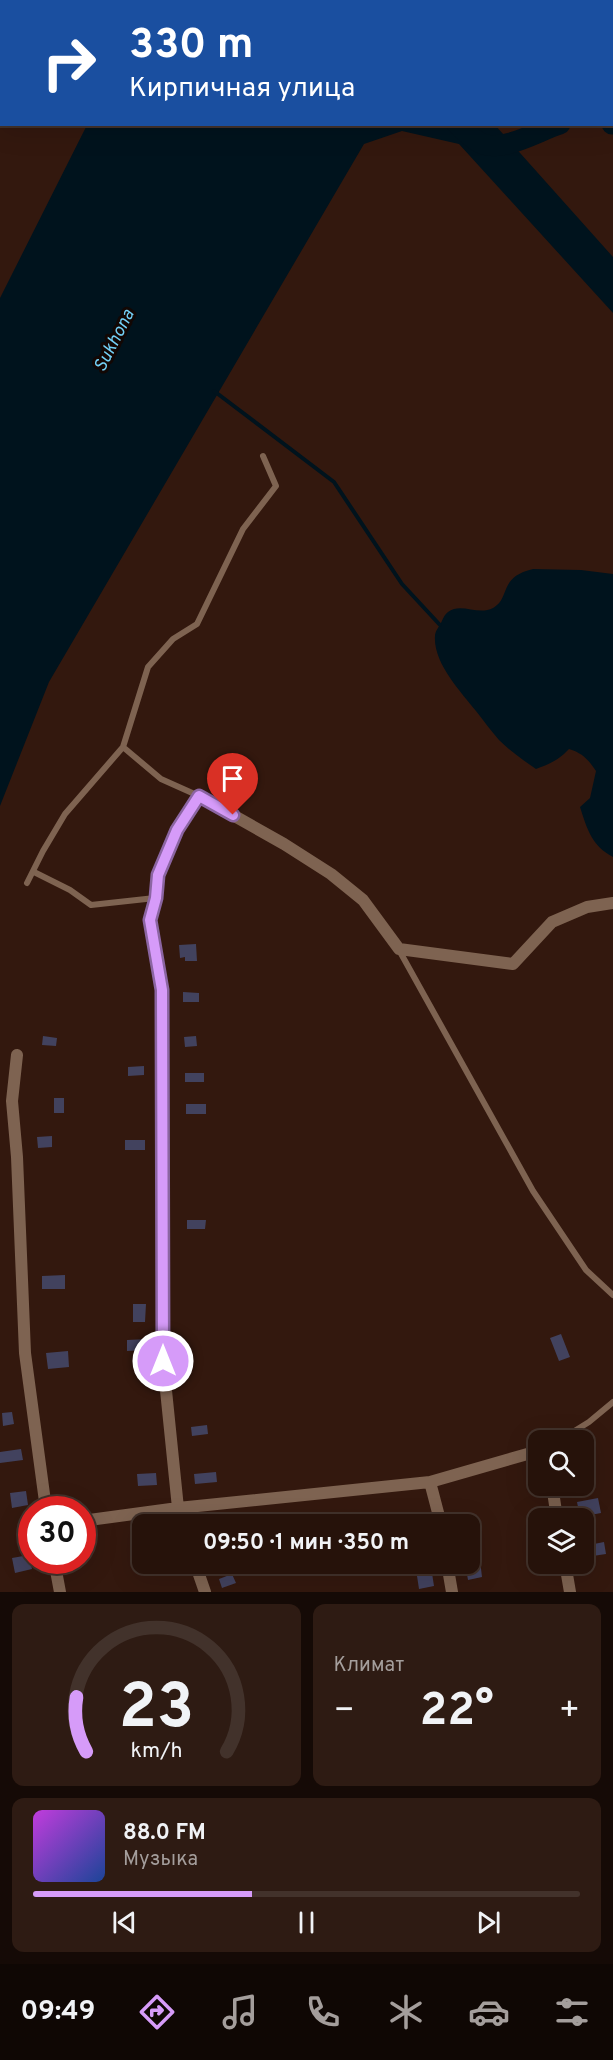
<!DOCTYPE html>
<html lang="ru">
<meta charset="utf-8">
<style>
:root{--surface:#26120a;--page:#2e1b13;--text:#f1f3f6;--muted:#a49e9c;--line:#42322b;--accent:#d69bf9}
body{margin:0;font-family:Overpass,sans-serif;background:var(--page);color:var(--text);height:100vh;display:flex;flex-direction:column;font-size:22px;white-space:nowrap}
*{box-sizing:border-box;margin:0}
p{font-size:20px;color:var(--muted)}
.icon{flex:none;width:33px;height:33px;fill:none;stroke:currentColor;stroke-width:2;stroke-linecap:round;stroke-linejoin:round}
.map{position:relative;height:1592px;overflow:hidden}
.side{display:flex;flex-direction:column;gap:12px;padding:12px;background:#150a06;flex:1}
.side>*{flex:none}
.hud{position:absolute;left:0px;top:0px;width:614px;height:126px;box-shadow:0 6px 24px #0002,0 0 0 2px var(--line);background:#1a4fa0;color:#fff;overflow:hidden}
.fabs{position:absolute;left:528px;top:1430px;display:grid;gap:12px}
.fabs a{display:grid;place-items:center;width:66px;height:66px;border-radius:12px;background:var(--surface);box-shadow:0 6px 24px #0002,0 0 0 2px var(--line);font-size:30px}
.speed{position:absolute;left:18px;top:1496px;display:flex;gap:12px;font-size:30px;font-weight:700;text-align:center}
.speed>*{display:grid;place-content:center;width:78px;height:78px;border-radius:50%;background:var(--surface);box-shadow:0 6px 24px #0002,0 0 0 2px var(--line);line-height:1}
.speed .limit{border:9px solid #d22;background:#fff;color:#111}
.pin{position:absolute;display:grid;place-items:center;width:51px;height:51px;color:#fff;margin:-62px -26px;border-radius:50% 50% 50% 0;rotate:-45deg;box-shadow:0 0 6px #0007}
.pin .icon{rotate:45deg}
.me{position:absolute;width:66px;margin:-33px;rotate:0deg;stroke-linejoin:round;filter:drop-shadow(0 0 4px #0008)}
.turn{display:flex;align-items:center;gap:21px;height:126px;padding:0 30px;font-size:27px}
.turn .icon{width:78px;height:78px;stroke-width:2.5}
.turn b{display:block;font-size:42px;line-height:51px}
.big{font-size:45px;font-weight:700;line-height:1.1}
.side .card{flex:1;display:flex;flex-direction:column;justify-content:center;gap:9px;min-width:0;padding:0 21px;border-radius:12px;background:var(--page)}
.side .dial{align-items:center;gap:0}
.dial svg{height:156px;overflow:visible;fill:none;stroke:var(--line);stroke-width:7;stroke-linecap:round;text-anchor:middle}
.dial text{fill:var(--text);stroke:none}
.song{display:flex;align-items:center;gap:18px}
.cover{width:72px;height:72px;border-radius:9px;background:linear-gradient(135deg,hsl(290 70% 55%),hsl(220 70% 35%))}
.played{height:6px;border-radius:3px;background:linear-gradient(90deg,var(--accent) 40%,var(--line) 40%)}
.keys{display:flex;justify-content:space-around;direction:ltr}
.heat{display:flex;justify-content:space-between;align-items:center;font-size:33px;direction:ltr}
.side .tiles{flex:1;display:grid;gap:12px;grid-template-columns:1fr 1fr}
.card:last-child{grid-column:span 2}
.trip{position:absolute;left:132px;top:1514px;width:348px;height:60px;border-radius:12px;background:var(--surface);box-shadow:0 6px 24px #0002,0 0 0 2px var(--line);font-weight:700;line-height:60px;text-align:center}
.tab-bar{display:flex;height:96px;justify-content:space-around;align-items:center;background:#0f0704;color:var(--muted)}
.tab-bar .icon{width:42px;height:42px}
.tab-bar .selected{color:var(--accent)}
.tab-bar b{font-size:27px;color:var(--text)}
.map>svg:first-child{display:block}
.water{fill:#00131d}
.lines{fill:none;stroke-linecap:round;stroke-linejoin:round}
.stream{stroke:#00131d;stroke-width:4}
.river{stroke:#00131d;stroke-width:21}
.building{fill:#42425e}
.service{stroke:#7e6351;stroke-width:6}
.minor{stroke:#7e6351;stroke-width:12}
.route-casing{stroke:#8b65a2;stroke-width:15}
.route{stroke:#d69bf9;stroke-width:10}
.labels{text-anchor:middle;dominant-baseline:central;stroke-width:6;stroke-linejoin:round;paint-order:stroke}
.water-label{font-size:18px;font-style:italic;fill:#73d0f6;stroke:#120704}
</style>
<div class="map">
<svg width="613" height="1592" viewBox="0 0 613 1592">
<rect width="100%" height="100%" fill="#33180e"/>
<path class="water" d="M 152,0 L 436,0 L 435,2 L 151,1 Z
M 87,125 L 495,125 L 613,257 L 613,313 L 459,144 L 402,131 L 364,144 L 49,682 L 0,806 L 0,298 Z
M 533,569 L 581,570 L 613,574 L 613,857 C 592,846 587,829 580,807 L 590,798 L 596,771 C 588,759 582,753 569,749 C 559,760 549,764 536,769 C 523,760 510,751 499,740 C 491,731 484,721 476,711 C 461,692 433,663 435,636 C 435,631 439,627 441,623 C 443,619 444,615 448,612 C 461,602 478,616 493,608 C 511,598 498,577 533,569 Z"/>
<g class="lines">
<path class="stream" d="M 214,391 L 334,482 L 402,584 L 440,625"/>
<path class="river" d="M 457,124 C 464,130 474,141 483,144 C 504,152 540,130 560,124
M 612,124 L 613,124"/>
</g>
<path class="building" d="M 196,944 L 197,961 L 185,961 L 185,957 L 180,958 L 179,945 Z
M 183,992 L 199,993 L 199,1002 L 183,1002 Z
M 43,1036 L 57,1038 L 56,1046 L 42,1045 Z
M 196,1036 L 197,1046 L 185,1047 L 184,1037 Z
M 144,1066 L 144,1075 L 128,1076 L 128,1067 Z
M 185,1073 L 204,1073 L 204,1082 L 185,1082 Z
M 54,1098 L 64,1098 L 64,1113 L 54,1113 Z
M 186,1104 L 206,1104 L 206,1114 L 186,1114 Z
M 52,1136 L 52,1147 L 38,1148 L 37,1137 Z
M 125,1140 L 145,1140 L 145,1150 L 125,1150 Z
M 187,1220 L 206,1220 L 205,1229 L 187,1229 Z
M 65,1275 L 65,1289 L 42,1289 L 42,1276 Z
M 133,1304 L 146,1304 L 145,1322 L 133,1322 Z
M 561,1334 L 570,1357 L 559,1361 L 550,1338 Z
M 148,1339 L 148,1350 L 127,1351 L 127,1340 Z
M 68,1351 L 69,1367 L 48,1369 L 46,1353 Z
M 12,1412 L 14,1424 L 3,1426 L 2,1413 Z
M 207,1425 L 208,1434 L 192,1436 L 191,1427 Z
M 21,1449 L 23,1460 L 0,1463 L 0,1452 Z
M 216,1472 L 217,1482 L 195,1484 L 194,1474 Z
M 156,1473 L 157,1485 L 138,1486 L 137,1474 Z
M 26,1491 L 28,1505 L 12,1508 L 10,1493 Z
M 598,1498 L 601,1513 L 580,1517 L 577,1502 Z
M 604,1542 L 606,1554 L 586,1557 L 584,1546 Z
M 29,1555 L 32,1569 L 15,1573 L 12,1558 Z
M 538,1556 L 538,1569 L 530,1570 L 528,1558 Z
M 480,1560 L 482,1577 L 468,1580 L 465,1563 Z
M 432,1573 L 434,1586 L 419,1589 L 417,1576 Z
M 232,1574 L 236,1583 L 222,1588 L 219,1579 Z"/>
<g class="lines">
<path class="service" d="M 15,2 L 16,0
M 199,796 L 161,779 L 123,747 L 148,667 L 173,639 L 197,624 L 243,529 L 276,486 L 263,456
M 34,872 L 70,890 L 91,905 L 155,898
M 27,883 L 43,851 L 65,814 L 123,747
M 399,950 L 533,1191 L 586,1270 L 613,1295
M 560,1440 L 589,1422 L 613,1402"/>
<path class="minor" d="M 17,1055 L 12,1101 L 17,1157 L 25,1353 L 46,1509
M 430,1482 L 441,1524
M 552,1485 L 557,1518
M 82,1521 L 178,1508 L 430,1482 L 538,1451
M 182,1524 L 178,1508 L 163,1361 L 162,990 L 150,920 L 156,898 L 158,875 L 177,830 L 199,796 L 284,844 L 331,874 L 363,900 L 399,949 L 513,964 L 552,922 L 587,907 L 613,903
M 54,1560 L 60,1592
M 195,1563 L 205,1592
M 447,1563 L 452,1592
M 565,1563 L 570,1592"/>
</g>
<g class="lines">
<g class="route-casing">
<path id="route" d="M 163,1361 L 162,990 L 150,920 L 156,898 L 158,875 L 177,830 L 199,796 L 233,815"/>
</g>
<use href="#route" class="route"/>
</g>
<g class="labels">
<g class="water-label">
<text transform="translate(115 341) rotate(-63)">Sukhona</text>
</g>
</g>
</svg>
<div class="fabs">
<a><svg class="icon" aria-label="search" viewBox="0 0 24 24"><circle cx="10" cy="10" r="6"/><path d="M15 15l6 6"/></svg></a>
<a><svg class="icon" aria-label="layers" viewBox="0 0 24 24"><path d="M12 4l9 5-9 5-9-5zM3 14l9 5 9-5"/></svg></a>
</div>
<div class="speed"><div class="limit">30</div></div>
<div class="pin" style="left:233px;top:815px;background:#d93025"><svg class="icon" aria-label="arrive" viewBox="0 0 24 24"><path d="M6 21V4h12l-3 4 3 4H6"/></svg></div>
<svg class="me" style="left:163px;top:1361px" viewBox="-20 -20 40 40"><circle r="17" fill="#d69bf9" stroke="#fff" stroke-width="3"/><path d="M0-11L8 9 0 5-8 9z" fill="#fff"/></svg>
<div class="trip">09:50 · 1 мин · 350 m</div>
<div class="hud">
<div class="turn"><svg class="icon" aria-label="right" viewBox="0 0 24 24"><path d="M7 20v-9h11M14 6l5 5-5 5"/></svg><div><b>330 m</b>Кирпичная улица</div></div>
</div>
</div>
<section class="side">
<div class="tiles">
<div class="card dial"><svg viewBox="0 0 100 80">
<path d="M14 69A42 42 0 1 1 86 69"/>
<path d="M14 69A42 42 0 0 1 9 41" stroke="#d69bf9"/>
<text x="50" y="56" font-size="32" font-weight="700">23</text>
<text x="50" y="72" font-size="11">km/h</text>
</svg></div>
<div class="card"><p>Климат</p>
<div class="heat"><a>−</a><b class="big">22°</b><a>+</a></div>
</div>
<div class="card">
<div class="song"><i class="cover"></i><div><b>88.0 FM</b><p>Музыка</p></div></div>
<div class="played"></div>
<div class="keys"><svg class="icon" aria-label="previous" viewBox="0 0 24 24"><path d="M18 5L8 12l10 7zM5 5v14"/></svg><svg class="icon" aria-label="pause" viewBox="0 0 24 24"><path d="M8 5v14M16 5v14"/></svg><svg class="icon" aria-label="next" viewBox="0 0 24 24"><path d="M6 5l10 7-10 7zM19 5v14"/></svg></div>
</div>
</div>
</section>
<nav class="tab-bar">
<b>09:49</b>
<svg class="icon selected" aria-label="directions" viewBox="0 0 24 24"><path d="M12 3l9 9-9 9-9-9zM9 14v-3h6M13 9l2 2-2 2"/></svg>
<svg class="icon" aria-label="music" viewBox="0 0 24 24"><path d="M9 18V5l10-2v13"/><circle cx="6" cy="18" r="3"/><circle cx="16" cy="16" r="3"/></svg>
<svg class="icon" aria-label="phone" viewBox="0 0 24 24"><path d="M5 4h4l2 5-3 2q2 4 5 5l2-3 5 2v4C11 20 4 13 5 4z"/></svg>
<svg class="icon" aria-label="climate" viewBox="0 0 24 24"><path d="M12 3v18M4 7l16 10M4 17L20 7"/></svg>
<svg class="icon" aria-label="car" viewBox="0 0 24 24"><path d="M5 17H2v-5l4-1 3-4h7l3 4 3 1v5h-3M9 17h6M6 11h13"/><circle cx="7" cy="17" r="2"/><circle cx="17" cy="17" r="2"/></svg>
<svg class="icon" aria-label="filters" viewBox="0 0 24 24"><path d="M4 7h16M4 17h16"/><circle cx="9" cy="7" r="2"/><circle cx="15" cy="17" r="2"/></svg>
</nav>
